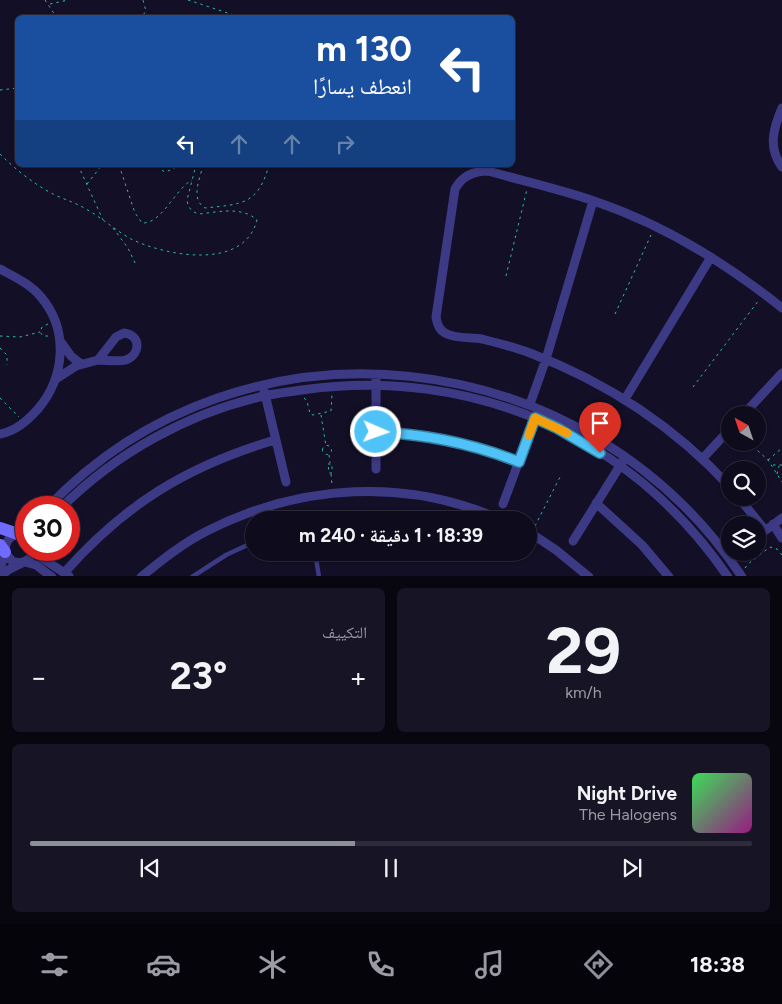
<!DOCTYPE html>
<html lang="ar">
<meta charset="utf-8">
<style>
:root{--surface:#0e0b1c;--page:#171425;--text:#f1f3f6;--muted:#9b9ba3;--line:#2e2b3b;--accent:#8c9099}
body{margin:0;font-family:Figtree,"Noto Naskh Arabic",sans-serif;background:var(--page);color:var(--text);direction:rtl;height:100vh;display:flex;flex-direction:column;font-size:19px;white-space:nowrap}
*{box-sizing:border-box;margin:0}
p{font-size:16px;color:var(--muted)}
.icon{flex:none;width:28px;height:28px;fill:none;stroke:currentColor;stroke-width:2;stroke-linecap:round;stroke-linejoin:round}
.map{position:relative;height:576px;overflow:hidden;direction:ltr}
.side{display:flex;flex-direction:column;gap:12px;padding:12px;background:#08060f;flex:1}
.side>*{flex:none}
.banner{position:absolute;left:15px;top:15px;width:500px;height:152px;border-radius:8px;box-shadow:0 1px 4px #0004,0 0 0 1px var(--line);direction:rtl;background:#1a4fa0;color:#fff;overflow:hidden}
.needle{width:32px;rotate:320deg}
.controls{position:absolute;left:721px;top:406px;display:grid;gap:10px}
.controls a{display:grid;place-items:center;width:45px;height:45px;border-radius:50%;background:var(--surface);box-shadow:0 1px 4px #0004,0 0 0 1px var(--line);font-size:25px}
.speed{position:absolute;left:15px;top:496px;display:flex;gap:10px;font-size:25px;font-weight:700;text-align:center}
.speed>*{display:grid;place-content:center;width:65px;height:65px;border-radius:50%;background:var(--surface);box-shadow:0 1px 4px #0004,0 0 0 1px var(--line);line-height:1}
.speed .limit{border:8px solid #d22;background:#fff;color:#111}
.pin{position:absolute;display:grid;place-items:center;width:42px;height:42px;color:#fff;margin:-51px -21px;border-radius:50% 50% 50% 0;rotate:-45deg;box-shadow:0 0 5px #0007}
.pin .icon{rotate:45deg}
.me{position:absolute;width:55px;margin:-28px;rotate:92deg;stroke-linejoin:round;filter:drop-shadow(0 0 4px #0008)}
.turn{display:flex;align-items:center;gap:18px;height:105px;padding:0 20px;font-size:22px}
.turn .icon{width:65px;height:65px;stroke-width:2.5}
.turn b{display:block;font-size:35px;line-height:42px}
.lanes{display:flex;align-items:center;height:48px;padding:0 20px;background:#0003;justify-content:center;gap:25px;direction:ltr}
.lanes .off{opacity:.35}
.big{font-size:38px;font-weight:700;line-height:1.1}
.side .widget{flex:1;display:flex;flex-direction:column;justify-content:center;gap:8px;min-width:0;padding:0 18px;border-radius:8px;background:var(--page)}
.side .dial{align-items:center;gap:0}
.dial b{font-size:65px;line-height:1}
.song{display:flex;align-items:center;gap:15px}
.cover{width:60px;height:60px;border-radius:8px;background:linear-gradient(135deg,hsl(130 70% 55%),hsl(310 70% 35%))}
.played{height:5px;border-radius:2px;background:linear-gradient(90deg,var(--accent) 45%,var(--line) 45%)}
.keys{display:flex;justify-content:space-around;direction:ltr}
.heat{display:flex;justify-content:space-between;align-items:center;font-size:28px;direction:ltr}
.side .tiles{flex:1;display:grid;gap:12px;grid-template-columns:1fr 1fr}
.widget:last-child{grid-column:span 2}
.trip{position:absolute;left:245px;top:511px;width:292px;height:50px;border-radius:25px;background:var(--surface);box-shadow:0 1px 4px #0004,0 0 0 1px var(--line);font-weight:700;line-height:50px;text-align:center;direction:rtl}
.tab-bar{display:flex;height:80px;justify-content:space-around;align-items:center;background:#06040b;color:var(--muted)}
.tab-bar .icon{width:35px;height:35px}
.tab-bar .current{color:var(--accent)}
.tab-bar b{font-size:22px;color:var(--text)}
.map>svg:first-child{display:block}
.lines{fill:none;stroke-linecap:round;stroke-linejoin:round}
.path{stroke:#2fb8b0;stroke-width:1;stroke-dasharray:2.5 4;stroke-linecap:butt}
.lane{stroke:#3d3a85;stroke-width:4.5}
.street{stroke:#3d3a85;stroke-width:9}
.secondary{stroke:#6f6bff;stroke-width:12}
.route-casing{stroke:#337fa1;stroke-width:12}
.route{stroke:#4fc3f7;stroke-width:9}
.slow{stroke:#f59e0b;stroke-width:9}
</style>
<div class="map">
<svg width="782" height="577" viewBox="0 0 782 577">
<rect width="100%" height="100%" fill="#130f26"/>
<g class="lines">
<path class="path" d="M 45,0 L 57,18
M 188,0 L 243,18
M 50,4 L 68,0
M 79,18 L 104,18
M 138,18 L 143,15 L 146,11 L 143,0
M 0,90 L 18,88
M 0,154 C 16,170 35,185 55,195 C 66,200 76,203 86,209 C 102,218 115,230 131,239 C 166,256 244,271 257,220 C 242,206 218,212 199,214 C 191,212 188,207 187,200 L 196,165
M 71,165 L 73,168
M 78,165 L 103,220
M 119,165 L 135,213 L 142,223 C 162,224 175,189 192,180
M 158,165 L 163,171 L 166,172 L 180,165
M 168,165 L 170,170
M 203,165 C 200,179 190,199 205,208 C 242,204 258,205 269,165
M 272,165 L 278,165
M 87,184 L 102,165
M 113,228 L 128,248 L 136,265
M 506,276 L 527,189
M 615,314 L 651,235
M 48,324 L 42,327 L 40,332 L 43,336 L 50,336
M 0,336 L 20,337 L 40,332
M 0,348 L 7,355 L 7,365
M 693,387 L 759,300
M 0,398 L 19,417
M 304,398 L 307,401 L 310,414 L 313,415 L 331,411 L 332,395
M 321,415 L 326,446
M 748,442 L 768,460 L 782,482
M322.5 450a4.5 4.5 0 1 1 9 0a4.5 4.5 0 1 1-9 0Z
M 329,455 L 330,463
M 768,460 L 782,448
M 328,464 L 332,464 L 332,473 L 329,473 Z
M 773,465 L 782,465
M 331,474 L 332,485
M 777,474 L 779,466
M 535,526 L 560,477
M 745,568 L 748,564 L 770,547 L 777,549 L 782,555"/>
<path class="lane" d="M 315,552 L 319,577
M 192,577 L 226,555 L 254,542"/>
<path class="street" d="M 782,108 C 773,129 768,148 782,167
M 0,269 C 15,277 30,284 41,297 C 69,330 65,377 38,409 C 27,421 16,431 0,434
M 124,333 C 141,335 141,354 126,360 C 118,362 106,360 98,360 L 116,337 Z
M 61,342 L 71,356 L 81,364
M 56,379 L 76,366 L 98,360
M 376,380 L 376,469
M 264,390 L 286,482
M 625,399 L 711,257
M 530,404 L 546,359 L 593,201
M 743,415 L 782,373
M 376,432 C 428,434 470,443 519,462
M 703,458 L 730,429
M 730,487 C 674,426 606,382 530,353 C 514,347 498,343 482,339 C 471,337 455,339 445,333 C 439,330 437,324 436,317 L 455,189 C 462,176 473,171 488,171 C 523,181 559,189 594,201 C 662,224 726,263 782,308
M 739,498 L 765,530
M 596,503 L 642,545 L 669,577
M 503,504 L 535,418
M 47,508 C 244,301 586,341 742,577
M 61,508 C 116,453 188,413 264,396 C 276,393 289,392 302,390 C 471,366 631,435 728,577
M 773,524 L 782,538
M 529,532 L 556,550 L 589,577
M 26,536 C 13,531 3,540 6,554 L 12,561 C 22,565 31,561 33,550
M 758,536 L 782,518
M 573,541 L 623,461
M 35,550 L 42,558 L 69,576
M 25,562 L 36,565 L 52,577
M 0,567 L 6,554
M 64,573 C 125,504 187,466 275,440
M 0,577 L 8,570 L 22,563
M 141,577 C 162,560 183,543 207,531 C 300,484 406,477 502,520"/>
<path class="secondary" d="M 0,528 L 18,534
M 0,545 L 5,552"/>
</g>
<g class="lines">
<g class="route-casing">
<path id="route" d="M 376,432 C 427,434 471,443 519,462 L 535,418 L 557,428 L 600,453"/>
</g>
<use href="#route" class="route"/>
<path class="slow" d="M 529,435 L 535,418 L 567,433"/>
</g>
</svg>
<div class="controls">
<a><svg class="needle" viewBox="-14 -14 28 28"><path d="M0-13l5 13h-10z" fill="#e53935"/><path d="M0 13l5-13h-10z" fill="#9b9ba3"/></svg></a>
<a><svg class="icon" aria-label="search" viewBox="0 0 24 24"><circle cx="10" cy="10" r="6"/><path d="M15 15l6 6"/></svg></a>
<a><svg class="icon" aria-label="layers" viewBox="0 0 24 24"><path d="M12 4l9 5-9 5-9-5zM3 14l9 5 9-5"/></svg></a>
</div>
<div class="speed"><div class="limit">30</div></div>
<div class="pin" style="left:600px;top:453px;background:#d93025"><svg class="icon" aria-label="arrive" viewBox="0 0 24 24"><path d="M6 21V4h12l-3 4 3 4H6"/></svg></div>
<svg class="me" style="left:376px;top:432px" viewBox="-20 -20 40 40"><circle r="17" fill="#4fc3f7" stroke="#fff" stroke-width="3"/><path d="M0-11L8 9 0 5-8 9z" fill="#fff"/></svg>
<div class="trip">18:39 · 1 دقيقة · 240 m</div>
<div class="banner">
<div class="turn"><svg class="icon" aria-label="left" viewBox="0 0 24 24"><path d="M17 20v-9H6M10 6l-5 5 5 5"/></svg><div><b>130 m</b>انعطف يسارًا</div></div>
<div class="lanes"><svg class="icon" aria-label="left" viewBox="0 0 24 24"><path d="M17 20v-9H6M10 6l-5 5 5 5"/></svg><svg class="icon off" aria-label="ahead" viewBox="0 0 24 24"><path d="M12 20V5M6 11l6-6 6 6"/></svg><svg class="icon off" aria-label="ahead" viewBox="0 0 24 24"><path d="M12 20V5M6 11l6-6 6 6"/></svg><svg class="icon off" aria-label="right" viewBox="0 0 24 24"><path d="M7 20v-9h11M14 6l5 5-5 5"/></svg></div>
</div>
</div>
<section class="side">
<div class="tiles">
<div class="widget dial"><b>29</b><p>km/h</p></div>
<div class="widget"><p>التكييف</p>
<div class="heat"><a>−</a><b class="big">23°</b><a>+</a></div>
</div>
<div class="widget">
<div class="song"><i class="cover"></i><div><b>Night Drive</b><p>The Halogens</p></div></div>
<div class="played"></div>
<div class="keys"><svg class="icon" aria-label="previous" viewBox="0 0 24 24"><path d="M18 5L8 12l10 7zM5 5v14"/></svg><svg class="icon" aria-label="pause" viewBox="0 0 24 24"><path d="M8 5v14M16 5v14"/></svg><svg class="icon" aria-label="next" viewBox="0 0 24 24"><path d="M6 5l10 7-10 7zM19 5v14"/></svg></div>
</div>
</div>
</section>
<nav class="tab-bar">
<b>18:38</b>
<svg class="icon current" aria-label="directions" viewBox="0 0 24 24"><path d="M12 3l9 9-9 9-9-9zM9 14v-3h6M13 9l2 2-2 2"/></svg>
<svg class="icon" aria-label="music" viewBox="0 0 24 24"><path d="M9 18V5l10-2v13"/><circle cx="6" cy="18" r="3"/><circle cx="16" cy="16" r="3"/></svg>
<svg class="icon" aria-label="phone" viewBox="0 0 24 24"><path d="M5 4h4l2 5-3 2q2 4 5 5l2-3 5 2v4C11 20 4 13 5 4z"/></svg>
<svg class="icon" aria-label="climate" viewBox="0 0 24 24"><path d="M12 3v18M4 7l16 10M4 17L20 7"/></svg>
<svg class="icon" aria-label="car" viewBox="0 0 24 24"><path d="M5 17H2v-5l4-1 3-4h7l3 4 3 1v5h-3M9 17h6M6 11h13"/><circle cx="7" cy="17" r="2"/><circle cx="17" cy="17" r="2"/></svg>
<svg class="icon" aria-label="filters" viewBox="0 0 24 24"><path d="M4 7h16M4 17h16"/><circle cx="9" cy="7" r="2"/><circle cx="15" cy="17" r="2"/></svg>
</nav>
